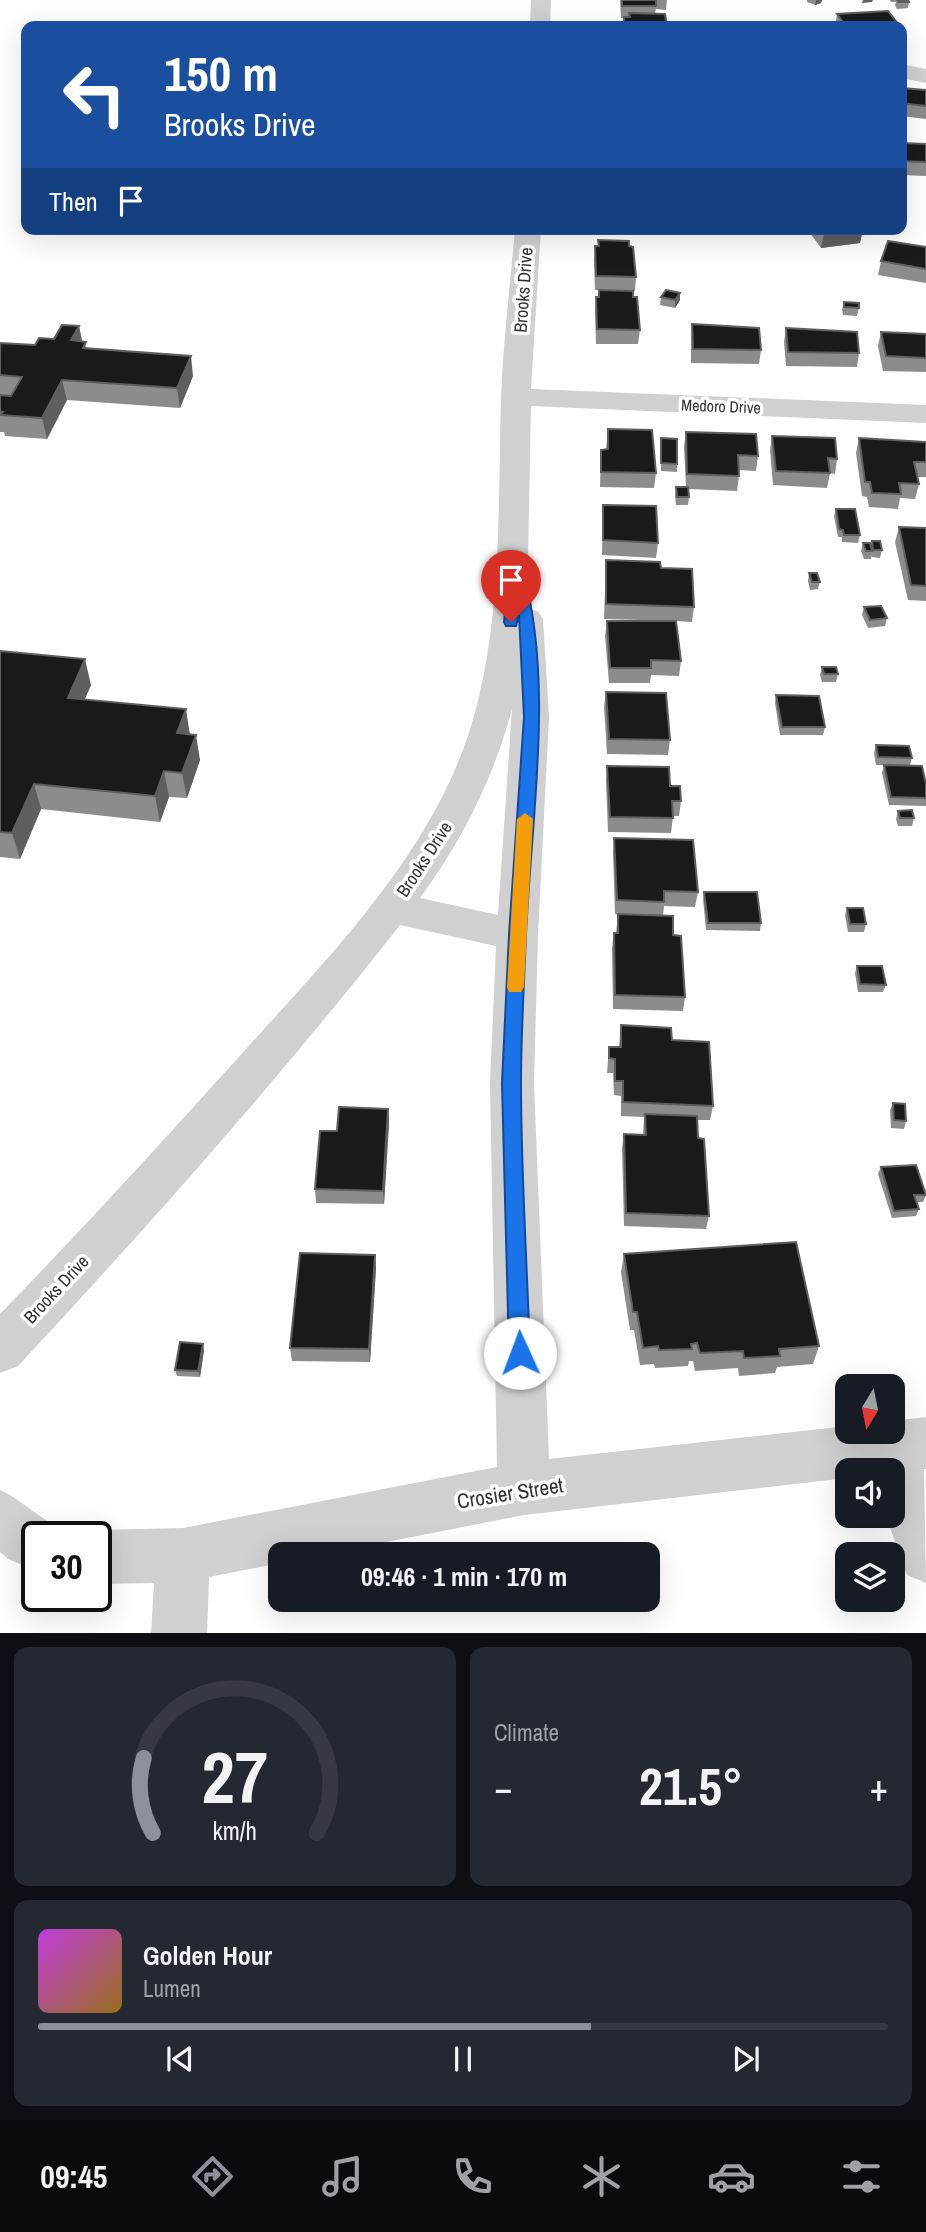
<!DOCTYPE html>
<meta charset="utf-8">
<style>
:root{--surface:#171b24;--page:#242831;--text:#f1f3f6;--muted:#9ea1a6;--line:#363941;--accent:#8c9099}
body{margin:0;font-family:"Archivo Narrow",sans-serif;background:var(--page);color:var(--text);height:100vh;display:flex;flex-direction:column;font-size:26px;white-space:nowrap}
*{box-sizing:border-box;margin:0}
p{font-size:23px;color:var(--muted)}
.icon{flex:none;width:38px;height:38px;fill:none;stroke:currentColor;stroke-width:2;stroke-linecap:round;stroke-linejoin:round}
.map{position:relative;height:1633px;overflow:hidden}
.side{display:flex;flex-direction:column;gap:14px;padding:14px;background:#0d0f14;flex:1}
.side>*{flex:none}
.top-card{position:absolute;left:21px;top:21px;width:886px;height:214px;border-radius:14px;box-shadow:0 7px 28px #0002;background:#1a4fa0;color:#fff;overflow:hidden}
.needle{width:46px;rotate:190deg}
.controls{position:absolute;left:835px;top:1374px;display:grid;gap:14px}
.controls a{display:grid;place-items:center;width:70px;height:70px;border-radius:14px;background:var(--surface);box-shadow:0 7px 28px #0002;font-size:35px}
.speed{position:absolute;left:21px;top:1521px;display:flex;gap:14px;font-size:35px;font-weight:700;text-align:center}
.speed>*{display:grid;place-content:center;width:91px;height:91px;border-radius:50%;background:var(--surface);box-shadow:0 7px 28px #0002;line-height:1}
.speed .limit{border:4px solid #111;border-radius:10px;background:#fff;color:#111}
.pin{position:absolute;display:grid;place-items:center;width:60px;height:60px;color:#fff;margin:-72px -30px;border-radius:50% 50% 50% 0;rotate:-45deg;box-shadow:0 0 7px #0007}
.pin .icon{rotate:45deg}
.me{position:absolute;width:77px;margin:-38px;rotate:358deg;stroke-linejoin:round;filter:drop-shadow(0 0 5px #0008)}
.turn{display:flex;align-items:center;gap:24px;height:147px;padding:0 28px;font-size:32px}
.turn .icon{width:91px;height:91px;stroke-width:2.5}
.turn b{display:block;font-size:49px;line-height:60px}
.then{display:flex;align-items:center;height:66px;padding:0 28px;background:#0003;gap:14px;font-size:26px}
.big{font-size:52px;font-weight:800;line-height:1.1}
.side .card{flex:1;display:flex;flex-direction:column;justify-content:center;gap:10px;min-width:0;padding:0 24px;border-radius:14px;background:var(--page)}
.side .dial{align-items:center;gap:0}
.dial svg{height:182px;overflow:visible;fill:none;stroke:var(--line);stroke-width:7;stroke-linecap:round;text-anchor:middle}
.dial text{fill:var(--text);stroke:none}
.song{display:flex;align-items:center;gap:21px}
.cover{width:84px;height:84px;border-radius:10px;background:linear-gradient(135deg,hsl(290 70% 55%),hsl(40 70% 35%))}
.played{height:7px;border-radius:4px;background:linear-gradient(90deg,var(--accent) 65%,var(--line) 65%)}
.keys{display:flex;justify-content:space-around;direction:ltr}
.heat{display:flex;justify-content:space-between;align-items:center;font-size:38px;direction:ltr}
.side .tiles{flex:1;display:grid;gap:14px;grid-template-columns:1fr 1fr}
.card:last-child{grid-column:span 2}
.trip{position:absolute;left:268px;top:1542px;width:392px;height:70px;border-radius:14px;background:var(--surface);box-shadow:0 7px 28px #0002;font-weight:800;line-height:70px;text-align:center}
.menu{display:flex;height:112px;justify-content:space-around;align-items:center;background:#090b0e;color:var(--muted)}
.menu .icon{width:49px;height:49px}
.menu .selected{color:var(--accent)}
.menu b{font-size:32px;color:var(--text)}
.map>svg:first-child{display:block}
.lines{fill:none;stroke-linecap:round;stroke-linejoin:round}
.minor{fill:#d0d0d0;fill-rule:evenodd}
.wall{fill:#8c8c8c}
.shaded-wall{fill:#5f5f5f}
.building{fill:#1a1a1a;stroke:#5f5f5f;stroke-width:2}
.route{fill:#1a73e8;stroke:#114b97;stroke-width:2}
.slow{fill:#f59e0b}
.labels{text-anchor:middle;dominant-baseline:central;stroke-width:7;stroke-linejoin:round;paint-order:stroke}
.far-street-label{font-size:16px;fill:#333;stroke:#fff}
.street-label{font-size:18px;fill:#333;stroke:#fff}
.near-street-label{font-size:21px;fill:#333;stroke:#fff}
</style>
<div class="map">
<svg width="926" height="1634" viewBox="0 0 926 1634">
<rect width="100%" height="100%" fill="#fff"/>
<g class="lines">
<path class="minor" d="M 531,0 L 551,0 L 550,26 L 530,26 Z
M 901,64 L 926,69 L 926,83 L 901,78 Z
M 515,229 L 541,229 L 531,389 L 926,405 L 926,423 L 531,406 L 527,608 L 538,611 L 543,619 L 549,717 L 538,935 L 534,1083 L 549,1459 L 847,1426 L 847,1432 L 892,1432 L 892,1421 L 926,1417 L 926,1469 L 924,1469 L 926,1583 L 907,1575 L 886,1516 L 892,1516 L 892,1470 L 847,1470 L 847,1478 L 524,1515 L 325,1554 L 280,1554 L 280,1563 L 209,1577 L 207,1634 L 151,1634 L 154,1583 L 96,1584 L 96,1536 L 80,1536 L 96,1530 L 183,1528 L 497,1467 L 490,1083 L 496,946 L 400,925 C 280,1078 150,1224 18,1366 L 0,1373 L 0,1314 C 81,1231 159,1145 237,1059 C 331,954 444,844 478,701 C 502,603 498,500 501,399 C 503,343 510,286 515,229 ZM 512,709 L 498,915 L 420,898 C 462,841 494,777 512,709 Z
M 0,1490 C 21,1499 35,1516 56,1525 L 61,1536 L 37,1536 L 37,1571 L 8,1559 L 0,1552 Z"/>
</g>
<path class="wall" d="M 620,0 L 667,0 L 666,10 L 656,9 L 655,13 L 667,26 L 623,26 L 624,18 L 621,18 Z
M 807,0 L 822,0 L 821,3 L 815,5 L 807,2 Z
M 890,0 L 908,0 L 909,2 L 908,8 L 897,9 L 895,5 L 896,2 L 891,2 Z
M 837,14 L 899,25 L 898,26 L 835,26 Z
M 901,88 L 926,90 L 926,119 L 901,116 Z
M 901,143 L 926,144 L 926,176 L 901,175 Z
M 807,229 L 862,229 L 860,243 L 821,248 Z
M 595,246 L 636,277 L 635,291 L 595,290 L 594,260 Z
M 926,247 L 926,283 L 878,275 L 881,261 Z
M 599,290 L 640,330 L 638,344 L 596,344 L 595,311 L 596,297 L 599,297 Z
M 661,297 L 680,300 L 675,308 L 660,305 Z
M 844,302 L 859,308 L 857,316 L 843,315 L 842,310 Z
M 692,324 L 761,350 L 759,364 L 691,363 L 691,339 Z
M 79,326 L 82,341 L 88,349 L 193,376 L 180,408 L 67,400 L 47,439 L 5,436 L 4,432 L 0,432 L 0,343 L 35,345 L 54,339 Z
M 786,328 L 859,353 L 857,367 L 786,366 L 784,342 Z
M 881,332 L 926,334 L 926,372 L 883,371 L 878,346 Z
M 608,429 L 656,473 L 654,488 L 600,487 L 601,450 L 606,449 Z
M 686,432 L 758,456 L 756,471 L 739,470 L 739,476 L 737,491 L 688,489 L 689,497 L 688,505 L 676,505 L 675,495 L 676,487 L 686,487 L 684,446 Z
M 772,436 L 837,459 L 835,474 L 830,473 L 827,488 L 773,485 L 770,450 Z
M 661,438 L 677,464 L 677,472 L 661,471 Z
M 859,438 L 926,442 L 926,477 L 917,477 L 919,484 L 915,499 L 900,498 L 898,509 L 869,507 L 867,497 L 862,496 L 856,453 Z
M 603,505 L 658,543 L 656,558 L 602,555 Z
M 836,509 L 860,535 L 858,543 L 842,542 L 842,537 L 838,537 L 834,516 Z
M 899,527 L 926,528 L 926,601 L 908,600 L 895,542 Z
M 872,541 L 882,550 L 880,558 L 872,557 L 871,556 L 871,559 L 864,559 L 861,551 L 863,543 L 871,546 Z
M 606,560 L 661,568 L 694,607 L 692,622 L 676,621 L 681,661 L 679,676 L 651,675 L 650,683 L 609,683 L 605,636 L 607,621 L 676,621 L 604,619 Z
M 809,573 L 820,582 L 818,589 L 810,590 L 808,581 Z
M 864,607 L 887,618 L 885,626 L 868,628 L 862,615 Z
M 0,651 L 91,685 L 84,700 L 190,734 L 200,760 L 187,798 L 169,797 L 160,822 L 41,809 L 20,859 L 0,857 Z
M 822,667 L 838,674 L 836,682 L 822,682 L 820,675 Z
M 606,692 L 670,740 L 668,755 L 607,754 L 604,707 Z
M 776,695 L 825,727 L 823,735 L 780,735 L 775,703 Z
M 876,745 L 912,758 L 910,765 L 876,765 L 874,753 Z
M 884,765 L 926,784 L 926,806 L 889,805 L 882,773 Z
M 607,766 L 681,801 L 679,816 L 673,816 L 671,833 L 608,832 L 606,781 Z
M 898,811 L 914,818 L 912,826 L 898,826 L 896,819 Z
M 614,838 L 698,892 L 695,907 L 664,906 L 663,916 L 673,935 L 685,997 L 683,1011 L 613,1009 L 612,948 L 614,933 L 616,933 L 618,915 L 615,914 L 613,853 Z
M 704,892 L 761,923 L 760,931 L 706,930 L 703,899 Z
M 847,908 L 866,924 L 864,932 L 848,932 L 845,915 Z
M 857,966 L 886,985 L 883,992 L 858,992 L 855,973 Z
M 621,1025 L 672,1040 L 713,1106 L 710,1120 L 697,1120 L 698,1138 L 709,1216 L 706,1229 L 624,1226 L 622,1148 L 624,1134 L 643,1135 L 644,1117 L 621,1116 L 621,1096 L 614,1095 L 613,1073 L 607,1073 L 609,1047 L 619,1047 Z
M 893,1103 L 906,1121 L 904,1129 L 891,1128 L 890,1110 Z
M 388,1109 L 389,1123 L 384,1204 L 316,1203 L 315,1189 L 337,1131 Z
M 881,1167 L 926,1195 L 923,1202 L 917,1202 L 919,1209 L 916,1216 L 892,1218 L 878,1174 Z
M 624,1254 L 819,1346 L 813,1364 L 777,1367 L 775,1373 L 739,1376 L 738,1368 L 695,1371 L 693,1361 L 689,1361 L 688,1366 L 655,1368 L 654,1364 L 640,1365 L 634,1330 L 630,1330 L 621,1272 Z
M 375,1255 L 376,1268 L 370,1362 L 292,1361 L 290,1348 Z
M 204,1350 L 200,1377 L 177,1376 L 175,1370 Z"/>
<path class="shaded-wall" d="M 816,0 L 822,0 L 821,3 L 815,5 Z
M 863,0 L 873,0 L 872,2 L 862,3 Z
M 863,230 L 860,243 L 821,248 L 824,234 Z
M 680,293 L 680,300 L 675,308 L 675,300 Z
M 79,326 L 83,346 L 71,340 Z
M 191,356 L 193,376 L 180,408 L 177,388 Z
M 62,380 L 67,400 L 47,439 L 42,418 Z
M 85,659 L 91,685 L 74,724 L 68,698 Z
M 186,709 L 190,735 L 177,733 Z
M 196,735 L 200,760 L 187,798 L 182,773 Z
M 164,771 L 169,797 L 160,822 L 155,796 Z
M 34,784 L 41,809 L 20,859 L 12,833 Z
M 388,1109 L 389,1123 L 384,1204 L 383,1191 Z
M 375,1255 L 376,1268 L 370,1362 L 369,1349 Z
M 203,1344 L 204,1350 L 200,1377 L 198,1371 Z"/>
<path class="building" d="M 622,0 L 656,0 L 656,6 L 622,6 Z
M 897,0 L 908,0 L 909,2 L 899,2 Z
M 888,11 L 899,25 L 846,26 L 837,14 Z
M 629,13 L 665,14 L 667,26 L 624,26 L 624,17 L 630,17 Z
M 901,88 L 926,90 L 926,106 L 901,103 Z
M 901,143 L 926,144 L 926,162 L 901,161 Z
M 820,229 L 862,229 L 863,230 L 824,234 Z
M 598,240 L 629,241 L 629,246 L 633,247 L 636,277 L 596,276 L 595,246 L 599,246 Z
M 888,241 L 926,247 L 926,269 L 881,261 Z
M 599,290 L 633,291 L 633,297 L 637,297 L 640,330 L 597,329 L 596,297 L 599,297 Z
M 666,290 L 680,293 L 675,300 L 661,297 Z
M 844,302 L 859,303 L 859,308 L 844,307 Z
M 692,324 L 759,328 L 761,350 L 693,349 Z
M 62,325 L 79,326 L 71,340 L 86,342 L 83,348 L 191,356 L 177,388 L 62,380 L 42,418 L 0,415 L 3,412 L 0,411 L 0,395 L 11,396 L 22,377 L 0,375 L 0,343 L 35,345 L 39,338 L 54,339 Z
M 786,328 L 857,332 L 859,353 L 788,352 Z
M 881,332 L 926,334 L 926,358 L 886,356 Z
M 608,429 L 652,430 L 656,473 L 601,472 L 601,450 L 608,449 Z
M 686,432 L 756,434 L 758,456 L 738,455 L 739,476 L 687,474 Z
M 772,436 L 835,438 L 837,459 L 828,458 L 830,473 L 776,471 Z
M 661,438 L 677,439 L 677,464 L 661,463 Z
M 859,438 L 926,442 L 926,462 L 914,462 L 919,484 L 899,483 L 901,494 L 872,493 L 870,482 L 865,482 Z
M 676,487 L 688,487 L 689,497 L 677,497 Z
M 603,505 L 656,506 L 658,543 L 603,540 Z
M 836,509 L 855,509 L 860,535 L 844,535 L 843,530 L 839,529 Z
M 899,527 L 926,528 L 926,586 L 911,585 Z
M 872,541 L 880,541 L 882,550 L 873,550 Z
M 863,543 L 870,543 L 872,551 L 866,551 Z
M 606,560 L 660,562 L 661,568 L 692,569 L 694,607 L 606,604 Z
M 809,573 L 817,573 L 820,582 L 812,582 Z
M 881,606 L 887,618 L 870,620 L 864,607 Z
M 607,621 L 676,621 L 681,661 L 651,660 L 651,668 L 610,668 Z
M 0,651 L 85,659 L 68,698 L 186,709 L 177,733 L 196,735 L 182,773 L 164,771 L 155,796 L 34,784 L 12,833 L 0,832 Z
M 822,667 L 836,667 L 838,674 L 824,674 Z
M 606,692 L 666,693 L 670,740 L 609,739 Z
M 776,695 L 819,696 L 825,727 L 782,727 Z
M 876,745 L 909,746 L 912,758 L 878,757 Z
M 884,765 L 922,766 L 926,784 L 926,798 L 891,797 Z
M 607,766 L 669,767 L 670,786 L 680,786 L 681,801 L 672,801 L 673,818 L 610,817 Z
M 912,810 L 914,818 L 900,818 L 898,811 Z
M 614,838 L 693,840 L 698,892 L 664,891 L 664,902 L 617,900 Z
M 704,892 L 757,892 L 761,923 L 708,923 Z
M 847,908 L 863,908 L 866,924 L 850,924 Z
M 618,914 L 673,916 L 673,935 L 681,936 L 685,997 L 615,995 L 614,933 L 618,933 Z
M 857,966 L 882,966 L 886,985 L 860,984 Z
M 621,1025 L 671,1028 L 672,1040 L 709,1042 L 713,1106 L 623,1102 L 623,1081 L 615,1081 L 615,1059 L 609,1058 L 609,1047 L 621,1047 Z
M 893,1103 L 905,1104 L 906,1121 L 894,1120 Z
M 339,1107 L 388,1109 L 383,1191 L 315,1189 L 320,1131 L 337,1131 Z
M 645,1114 L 697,1116 L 698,1138 L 704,1139 L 709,1216 L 626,1213 L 624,1134 L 646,1135 Z
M 916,1165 L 926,1195 L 914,1195 L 919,1209 L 894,1211 L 881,1167 Z
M 796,1242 L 819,1346 L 779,1349 L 780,1356 L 744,1358 L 743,1351 L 700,1353 L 697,1343 L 691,1344 L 692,1349 L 659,1350 L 658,1346 L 643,1348 L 637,1312 L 633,1312 L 624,1254 Z
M 300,1253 L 375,1255 L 369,1349 L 290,1348 Z
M 180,1342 L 203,1344 L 198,1371 L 175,1370 Z"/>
<path class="route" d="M 515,563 L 522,567 C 555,682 531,817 526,935 C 524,984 521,1034 521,1083 C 521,1173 527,1263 530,1353 L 527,1360 L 520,1363 L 512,1360 L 509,1353 L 502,1083 L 509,934 L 524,717 L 519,615 L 516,626 L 506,626 L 504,622 L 509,567 Z"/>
<path class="slow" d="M 525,813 L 533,819 L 524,987 L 521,992 L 509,992 L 507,987 L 517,819 Z"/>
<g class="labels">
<g class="far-street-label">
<text transform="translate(721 406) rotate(2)">Medoro Drive</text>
</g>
<g class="street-label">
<text transform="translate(523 290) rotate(-86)">Brooks Drive</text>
<text transform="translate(424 859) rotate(-57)">Brooks Drive</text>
<text transform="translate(56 1289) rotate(-47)">Brooks Drive</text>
</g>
<g class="near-street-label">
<text transform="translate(510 1493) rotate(-9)">Crosier Street</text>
</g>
</g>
</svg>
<div class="controls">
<a><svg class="needle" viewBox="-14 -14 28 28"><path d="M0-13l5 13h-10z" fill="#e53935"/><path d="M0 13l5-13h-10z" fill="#9ea1a6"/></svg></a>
<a><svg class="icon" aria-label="sound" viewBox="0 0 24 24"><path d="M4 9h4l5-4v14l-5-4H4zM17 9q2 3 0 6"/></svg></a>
<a><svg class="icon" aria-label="layers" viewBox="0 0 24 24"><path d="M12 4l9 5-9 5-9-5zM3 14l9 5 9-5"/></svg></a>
</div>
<div class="speed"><div class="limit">30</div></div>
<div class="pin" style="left:511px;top:622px;background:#d93025"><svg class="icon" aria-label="arrive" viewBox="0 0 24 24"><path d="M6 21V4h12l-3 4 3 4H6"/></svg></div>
<svg class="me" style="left:520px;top:1353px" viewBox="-20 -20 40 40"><circle r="19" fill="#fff"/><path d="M0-13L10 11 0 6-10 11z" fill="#1a73e8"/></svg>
<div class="trip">09:46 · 1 min · 170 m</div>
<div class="top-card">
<div class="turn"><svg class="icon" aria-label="left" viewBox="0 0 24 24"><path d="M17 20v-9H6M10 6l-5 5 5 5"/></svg><div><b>150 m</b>Brooks Drive</div></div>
<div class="then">Then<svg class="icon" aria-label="arrive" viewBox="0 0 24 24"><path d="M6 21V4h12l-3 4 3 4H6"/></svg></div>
</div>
</div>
<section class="side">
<div class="tiles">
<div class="card dial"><svg viewBox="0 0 100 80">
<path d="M14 69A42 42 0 1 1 86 69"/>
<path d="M14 69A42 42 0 0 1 10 36" stroke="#8c9099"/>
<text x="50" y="56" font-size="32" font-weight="700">27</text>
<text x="50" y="72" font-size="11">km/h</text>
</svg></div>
<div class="card"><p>Climate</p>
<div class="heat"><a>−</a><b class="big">21.5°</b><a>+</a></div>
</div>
<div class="card">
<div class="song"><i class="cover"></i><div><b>Golden Hour</b><p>Lumen</p></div></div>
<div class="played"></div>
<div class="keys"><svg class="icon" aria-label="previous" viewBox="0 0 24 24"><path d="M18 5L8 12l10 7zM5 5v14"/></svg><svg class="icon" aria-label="pause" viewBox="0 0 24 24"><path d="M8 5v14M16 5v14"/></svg><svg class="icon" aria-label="next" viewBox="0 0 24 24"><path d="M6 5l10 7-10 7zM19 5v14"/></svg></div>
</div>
</div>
</section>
<nav class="menu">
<b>09:45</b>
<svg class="icon selected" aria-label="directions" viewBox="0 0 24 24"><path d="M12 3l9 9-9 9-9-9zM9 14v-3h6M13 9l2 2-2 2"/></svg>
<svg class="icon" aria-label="music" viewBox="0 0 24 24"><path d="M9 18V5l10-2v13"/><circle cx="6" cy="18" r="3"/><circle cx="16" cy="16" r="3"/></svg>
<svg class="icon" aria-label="phone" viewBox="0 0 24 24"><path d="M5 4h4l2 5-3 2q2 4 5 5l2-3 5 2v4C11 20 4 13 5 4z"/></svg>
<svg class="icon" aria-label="climate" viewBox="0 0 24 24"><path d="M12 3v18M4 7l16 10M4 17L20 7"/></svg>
<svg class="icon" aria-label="car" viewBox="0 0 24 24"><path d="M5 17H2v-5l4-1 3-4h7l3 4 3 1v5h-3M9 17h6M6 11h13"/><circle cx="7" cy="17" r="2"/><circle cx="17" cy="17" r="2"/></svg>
<svg class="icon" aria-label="filters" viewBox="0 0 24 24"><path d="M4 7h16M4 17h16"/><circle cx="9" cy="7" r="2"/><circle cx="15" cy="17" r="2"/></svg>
</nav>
